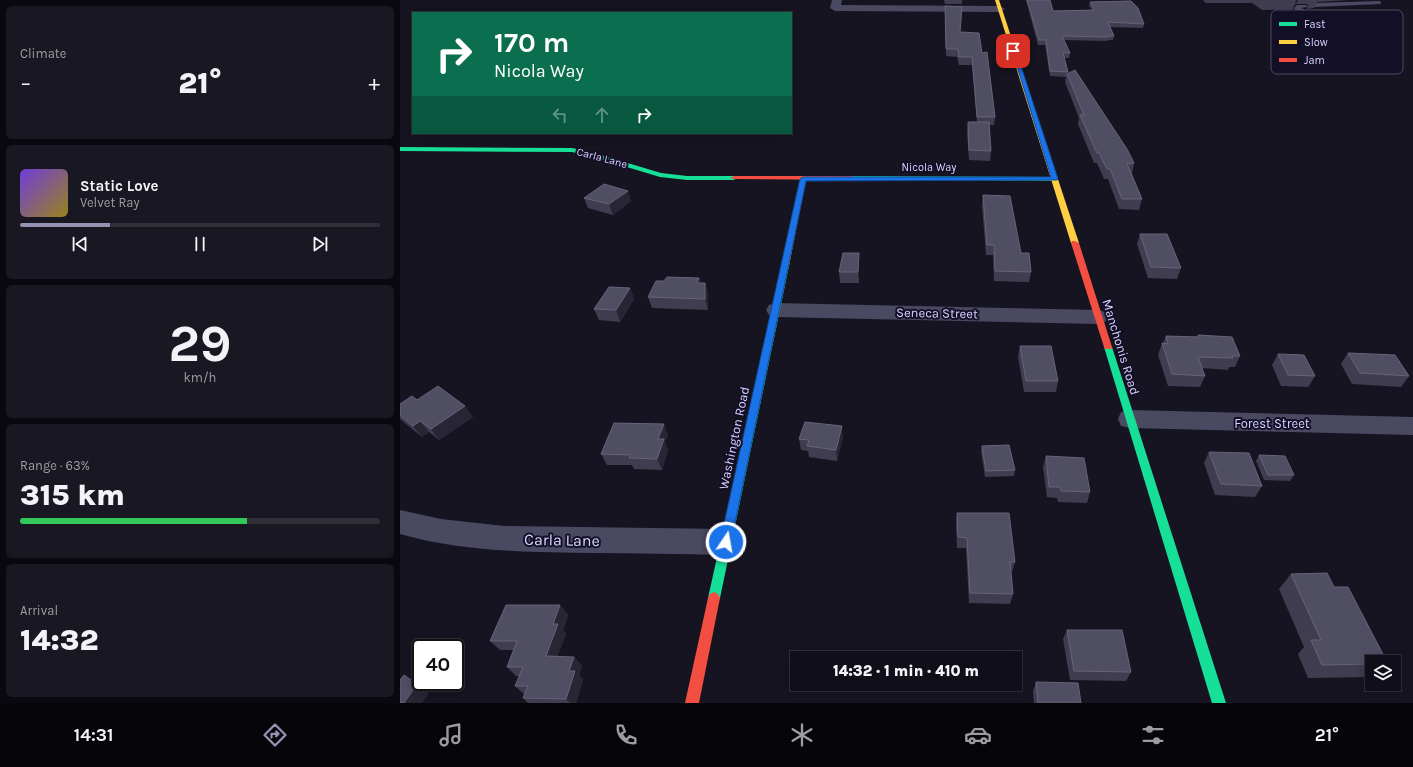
<!DOCTYPE html>
<meta charset="utf-8">
<style>
:root{--surface:#100f19;--page:#191822;--text:#f1f3f6;--muted:#9c9ca2;--line:#302f38;--accent:#9591b1}
body{margin:0;font-family:Karla,sans-serif;background:var(--page);color:var(--text);height:100vh;display:flex;flex-direction:column;font-size:15px;white-space:nowrap}
*{box-sizing:border-box;margin:0}
p{font-size:13px;color:var(--muted)}
.icon{flex:none;width:22px;height:22px;fill:none;stroke:currentColor;stroke-width:2;stroke-linecap:round;stroke-linejoin:round}
.map{position:relative;flex:1;overflow:hidden}
.details{display:flex;flex-direction:column;gap:6px;padding:6px;background:#09080e;width:400px}
.details>*{flex:none}
.guide{position:absolute;left:12px;top:12px;width:380px;height:122px;border-radius:0px;box-shadow:0 2px 10px #0003,0 0 0 1px var(--line);background:#0b6e4f;color:#fff;overflow:hidden}
.buttons{position:absolute;left:965px;top:655px;display:grid;gap:8px}
.buttons a{display:grid;place-items:center;width:36px;height:36px;border-radius:0px;background:var(--surface);box-shadow:0 2px 10px #0003,0 0 0 1px var(--line);font-size:20px}
.speed{position:absolute;left:12px;top:639px;display:flex;gap:8px;font-size:20px;font-weight:700;text-align:center}
.speed>*{display:grid;place-content:center;width:52px;height:52px;border-radius:50%;background:var(--surface);box-shadow:0 2px 10px #0003,0 0 0 1px var(--line);line-height:1}
.speed .limit{border:2px solid #111;border-radius:6px;background:#fff;color:#111}
.pin{position:absolute;display:grid;place-items:center;width:34px;height:34px;color:#fff;margin:-17px;border-radius:8px;box-shadow:0 2px 6px #0006}
.me{position:absolute;width:44px;margin:-22px;rotate:12deg;stroke-linejoin:round;filter:drop-shadow(0 0 3px #0008)}
.turn{display:flex;align-items:center;gap:14px;height:84px;padding:0 16px;font-size:18px}
.turn .icon{width:52px;height:52px;stroke-width:2.5}
.turn b{display:block;font-size:28px;line-height:34px}
.lanes{display:flex;align-items:center;height:38px;padding:0 16px;background:#0003;justify-content:center;gap:20px;direction:ltr}
.lanes .off{opacity:.35}
.big{font-size:30px;font-weight:800;line-height:1.1}
.details .widget{flex:1;display:flex;flex-direction:column;justify-content:center;gap:6px;min-width:0;padding:0 14px;border-radius:6px;background:var(--page)}
.details .dial{align-items:center;gap:0}
.dial b{font-size:52px;line-height:1}
.song{display:flex;align-items:center;gap:12px}
.cover{width:48px;height:48px;border-radius:6px;background:linear-gradient(135deg,hsl(260 70% 55%),hsl(50 70% 35%))}
.played{height:4px;border-radius:2px;background:linear-gradient(90deg,var(--accent) 25%,var(--line) 25%)}
.keys{display:flex;justify-content:space-around;direction:ltr}
.heat{display:flex;justify-content:space-between;align-items:center;font-size:22px;direction:ltr}
.charge{height:6px;border-radius:3px;background:linear-gradient(90deg,#34c759 63%,var(--line) 0)}
.trip{position:absolute;left:390px;top:651px;width:232px;height:40px;border-radius:0px;background:var(--surface);box-shadow:0 2px 10px #0003,0 0 0 1px var(--line);font-weight:800;line-height:40px;text-align:center}
.menu{display:flex;height:64px;justify-content:space-around;align-items:center;background:#06060a;color:var(--muted)}
.menu .icon{width:28px;height:28px}
.menu .selected{color:var(--accent)}
.menu b{font-size:18px;color:var(--text)}
main{display:flex;flex:1;min-height:0}
.map>svg:first-child{display:block}
.lines{fill:none;stroke-linecap:round;stroke-linejoin:round}
.lane{fill:#4a4962;fill-rule:evenodd}
.street{fill:#4a4962;fill-rule:evenodd}
.fast{fill:#16e098;fill-rule:evenodd}
.slow{fill:#ffcf43;fill-rule:evenodd}
.jam{fill:#f24e42;fill-rule:evenodd}
.wall{fill:#403d50}
.shaded-wall{fill:#282635}
.building{fill:#504e63;stroke:#66637b}
.route{fill:#1a73e8;stroke:#114b97}
.labels{text-anchor:middle;dominant-baseline:central;stroke-width:4;stroke-linejoin:round;paint-order:stroke}
.far-street-label{font-size:11px;fill:#d9d4ff;stroke:#130f26}
.street-label{font-size:13px;fill:#d9d4ff;stroke:#130f26}
.near-street-label{font-size:16px;fill:#d9d4ff;stroke:#130f26}
.key{fill:#130f26;stroke:#4e4a67;stroke-width:1}
.key-label{font-size:11px;fill:#d9d4ff}
</style>
<main>
<section class="details">
<div class="widget"><p>Climate</p>
<div class="heat"><a>−</a><b class="big">21°</b><a>+</a></div>
</div>
<div class="widget">
<div class="song"><i class="cover"></i><div><b>Static Love</b><p>Velvet Ray</p></div></div>
<div class="played"></div>
<div class="keys"><svg class="icon" aria-label="previous" viewBox="0 0 24 24"><path d="M18 5L8 12l10 7zM5 5v14"/></svg><svg class="icon" aria-label="pause" viewBox="0 0 24 24"><path d="M8 5v14M16 5v14"/></svg><svg class="icon" aria-label="next" viewBox="0 0 24 24"><path d="M6 5l10 7-10 7zM19 5v14"/></svg></div>
</div>
<div class="widget dial"><b>29</b><p>km/h</p></div>
<div class="widget"><p>Range · 63%</p><b class="big">315 km</b><div class="charge"></div></div>
<div class="widget"><p>Arrival</p><b class="big">14:32</b></div>
</section>
<div class="map">
<svg width="1013" height="703" viewBox="0 0 1013 703">
<rect width="100%" height="100%" fill="#161421"/>
<g class="lines">
<path class="lane" d="M 979,1 L 981,2 L 981,4 L 914,7 L 911,5 L 914,3 Z
M 897,5 L 907,5 L 907,7 L 901,8 L 916,14 L 913,16 L 895,9 L 894,8 Z"/>
<path class="street" d="M 432,0 L 442,0 L 441,5 L 600,6 L 605,9 L 600,12 L 435,11 L 430,8 Z
M 376,303 L 698,310 L 705,312 L 708,317 L 705,322 L 698,324 L 376,317 L 369,315 L 366,310 L 369,305 Z
M 730,410 L 1013,417 L 1013,435 L 730,428 L 721,426 L 718,419 L 721,412 Z
M 0,510 L 41,519 L 104,526 L 325,529 L 335,533 L 339,542 L 335,551 L 325,555 C 281,554 237,553 194,553 C 128,552 63,552 0,534 Z"/>
<path class="fast" d="M 0,147 L 172,148 L 201,155 L 261,173 L 287,176 L 334,176 L 337,178 L 334,180 L 287,180 L 260,177 L 197,158 L 172,152 L 0,151 Z
M 451,176 L 655,177 L 658,179 L 655,181 L 449,179 L 448,178 Z
M 382,264 L 385,264 L 389,266 L 320,598 L 318,602 L 314,604 L 310,602 L 308,598 Z
M 708,344 L 712,347 L 826,703 L 812,703 L 704,347 Z"/>
<path class="slow" d="M 595,0 L 599,0 L 679,243 L 678,245 L 675,245 L 671,243 Z
M 403,177 L 406,179 L 389,266 L 385,268 L 381,266 L 400,179 Z"/>
<path class="jam" d="M 334,176 L 451,176 L 454,178 L 451,180 L 332,179 L 331,178 Z
M 672,241 L 675,241 L 679,243 L 712,347 L 711,349 L 705,349 L 704,347 L 671,243 Z
M 314,592 L 318,594 L 320,598 L 299,703 L 285,703 L 308,598 L 310,594 Z"/>
</g>
<path class="wall" d="M 544,0 L 562,0 L 562,4 L 545,4 Z
M 626,0 L 650,0 L 653,11 L 692,10 L 689,6 L 690,2 L 744,24 L 743,28 L 709,27 L 714,36 L 713,40 L 708,40 L 707,41 L 664,40 L 670,53 L 669,58 L 664,58 L 668,73 L 734,163 L 732,174 L 742,199 L 739,210 L 719,209 L 708,179 L 704,179 L 697,163 L 694,163 L 678,124 L 679,118 L 665,82 L 666,77 L 650,76 L 645,45 L 638,45 Z
M 803,0 L 949,0 L 917,2 L 914,8 L 907,9 L 908,5 L 907,4 L 897,4 L 894,6 L 893,9 L 862,10 L 852,3 L 806,3 Z
M 545,6 L 560,32 L 582,53 L 595,117 L 594,125 L 589,125 L 591,151 L 590,161 L 569,160 L 567,132 L 568,122 L 577,122 L 572,65 L 559,65 L 557,57 L 546,56 Z
M 583,195 L 621,253 L 631,272 L 629,282 L 594,281 L 593,255 L 586,255 L 582,205 Z
M 184,198 L 231,201 L 213,215 L 188,208 Z
M 740,234 L 781,268 L 777,279 L 748,278 L 737,244 Z
M 459,264 L 459,283 L 440,283 L 439,272 Z
M 299,278 L 301,283 L 305,283 L 308,294 L 308,310 L 252,308 L 248,297 L 264,281 Z
M 230,288 L 234,299 L 220,322 L 199,320 L 194,309 Z
M 798,335 L 840,356 L 835,367 L 829,367 L 828,370 L 802,368 L 805,376 L 800,387 L 768,386 L 758,355 L 762,343 L 763,343 L 766,336 L 797,337 Z
M 620,346 L 658,381 L 656,392 L 624,392 L 618,357 Z
M 948,353 L 1009,376 L 1001,387 L 952,384 L 941,364 Z
M 878,354 L 915,376 L 908,387 L 881,386 L 872,365 Z
M 17,400 L 73,417 L 39,440 L 29,432 L 22,437 L 0,419 L 0,404 Z
M 268,435 L 265,442 L 268,450 L 262,470 L 234,469 L 232,465 L 207,465 L 201,454 Z
M 443,437 L 437,461 L 409,457 L 408,451 L 401,450 L 399,439 Z
M 582,446 L 615,470 L 614,476 L 585,477 L 581,451 Z
M 809,452 L 862,486 L 855,497 L 815,495 L 804,463 Z
M 859,455 L 894,475 L 890,481 L 864,480 L 856,461 Z
M 646,456 L 690,492 L 687,503 L 658,502 L 657,498 L 647,497 L 643,467 Z
M 557,513 L 615,562 L 612,572 L 611,572 L 613,594 L 610,604 L 569,603 L 566,548 L 557,548 L 556,523 Z
M 891,574 L 972,662 L 972,676 L 971,677 L 908,678 L 898,654 L 904,647 L 879,589 Z
M 160,605 L 168,615 L 163,630 L 166,634 L 157,657 L 174,657 L 182,666 L 179,675 L 183,680 L 176,703 L 128,703 L 123,698 L 125,695 L 115,686 L 120,676 L 116,676 L 107,667 L 114,650 L 100,650 L 90,641 Z
M 667,630 L 731,672 L 726,681 L 670,680 L 663,639 Z
M 636,682 L 681,703 L 634,703 L 633,691 Z"/>
<path class="shaded-wall" d="M 896,0 L 898,0 L 897,4 L 894,6 Z
M 228,191 L 231,201 L 213,215 L 209,204 Z
M 459,253 L 459,283 L 458,272 Z
M 299,278 L 302,289 L 297,283 Z
M 305,283 L 308,294 L 308,310 L 305,299 Z
M 230,288 L 234,299 L 220,322 L 216,310 Z
M 65,406 L 73,417 L 39,440 L 31,429 Z
M 20,421 L 29,432 L 22,437 L 13,426 Z
M 264,424 L 268,435 L 265,442 L 268,450 L 262,470 L 257,459 L 258,439 Z
M 442,426 L 443,437 L 437,461 L 436,450 Z
M 160,605 L 168,615 L 163,630 L 166,634 L 154,666 L 146,656 L 153,624 Z
M 174,657 L 182,666 L 179,675 L 183,680 L 176,703 L 170,703 L 166,699 L 169,671 Z
M 17,684 L 29,693 L 22,703 L 4,703 Z"/>
<path class="building" d="M 627,0 L 650,0 L 653,11 L 695,10 L 690,2 L 731,1 L 738,8 L 744,24 L 708,22 L 714,36 L 708,36 L 708,37 L 662,36 L 670,53 L 663,53 L 668,72 L 650,71 L 646,40 L 639,40 Z
M 545,6 L 562,7 L 560,32 L 579,33 L 582,53 L 587,52 L 595,117 L 577,117 L 572,57 L 559,57 L 558,49 L 546,49 Z
M 675,70 L 727,149 L 734,163 L 727,164 L 742,199 L 722,199 L 710,169 L 707,169 L 699,153 L 697,153 L 680,115 L 684,115 L 667,74 Z
M 568,122 L 589,122 L 591,151 L 569,150 Z
M 204,184 L 228,191 L 209,204 L 184,198 Z
M 583,195 L 610,196 L 621,253 L 629,253 L 631,272 L 595,271 L 594,245 L 587,245 Z
M 740,234 L 767,234 L 781,268 L 751,267 Z
M 443,253 L 459,253 L 458,272 L 439,272 Z
M 267,277 L 299,278 L 297,283 L 305,283 L 305,299 L 248,297 L 256,281 L 264,281 Z
M 209,287 L 230,288 L 216,310 L 194,309 Z
M 798,335 L 832,337 L 840,356 L 832,356 L 833,358 L 798,357 L 805,376 L 772,374 L 762,343 L 768,344 L 766,336 L 799,337 Z
M 620,346 L 651,346 L 658,381 L 626,381 Z
M 948,353 L 995,355 L 1009,376 L 960,373 Z
M 878,354 L 904,355 L 915,376 L 888,375 Z
M 38,386 L 65,406 L 31,429 L 20,421 L 13,426 L 0,415 L 0,404 L 12,396 L 17,400 Z
M 405,422 L 442,426 L 436,450 L 407,446 L 409,440 L 399,439 Z
M 214,423 L 264,424 L 258,439 L 264,439 L 257,459 L 229,458 L 230,455 L 201,454 Z
M 609,445 L 615,470 L 586,471 L 582,446 Z
M 809,452 L 849,453 L 862,486 L 821,484 Z
M 859,455 L 885,456 L 894,475 L 868,475 Z
M 646,456 L 684,458 L 690,492 L 661,491 L 660,487 L 649,487 Z
M 557,513 L 609,513 L 615,562 L 610,562 L 613,594 L 570,593 L 567,538 L 558,537 Z
M 927,573 L 934,587 L 948,587 L 987,662 L 972,662 L 972,664 L 922,665 L 911,640 L 921,640 L 891,574 Z
M 106,605 L 160,605 L 153,624 L 158,624 L 146,656 L 174,657 L 169,671 L 175,671 L 166,699 L 123,698 L 128,686 L 115,686 L 123,667 L 107,667 L 117,641 L 90,641 Z
M 667,630 L 722,630 L 731,672 L 674,671 Z
M 4,675 L 17,684 L 4,703 L 0,703 L 0,680 Z
M 636,682 L 678,683 L 681,703 L 638,703 Z"/>
<path class="route" d="M 612,50 L 616,51 L 658,179 L 657,180 L 406,181 L 331,542 L 330,546 L 326,547 L 321,546 L 320,542 L 400,179 L 403,177 L 651,177 Z"/>
<g class="labels">
<g class="far-street-label">
<text transform="translate(202 158) rotate(15)">Carla Lane</text>
<text x="529" y="167">Nicola Way</text>
</g>
<g class="street-label">
<text transform="translate(537 313) rotate(1)">Seneca Street</text>
<text transform="translate(721 347) rotate(73)">Manchonis Road</text>
<text x="872" y="423">Forest Street</text>
<text transform="translate(334 438) rotate(-78)">Washington Road</text>
</g>
<g class="near-street-label">
<text transform="translate(162 540) rotate(1)">Carla Lane</text>
</g>
</g>
<rect x="871" y="10" width="132" height="64" rx="6" class="key"/>
<rect x="879" y="22" width="18" height="4" fill="#16e098"/>
<rect x="879" y="40" width="18" height="4" fill="#ffcf43"/>
<rect x="879" y="58" width="18" height="4" fill="#f24e42"/>
<g class="key-label">
<text x="904" y="28">Fast</text>
<text x="904" y="46">Slow</text>
<text x="904" y="64">Jam</text>
</g>
</svg>
<div class="buttons">
<a><svg class="icon" aria-label="layers" viewBox="0 0 24 24"><path d="M12 4l9 5-9 5-9-5zM3 14l9 5 9-5"/></svg></a>
</div>
<div class="speed"><div class="limit">40</div></div>
<div class="pin" style="left:613px;top:51px;background:#d93025"><svg class="icon" aria-label="arrive" viewBox="0 0 24 24"><path d="M6 21V4h12l-3 4 3 4H6"/></svg></div>
<svg class="me" style="left:326px;top:542px" viewBox="-20 -20 40 40"><circle r="17" fill="#1a73e8" stroke="#fff" stroke-width="3"/><path d="M0-11L8 9 0 5-8 9z" fill="#fff"/></svg>
<div class="trip">14:32 · 1 min · 410 m</div>
<div class="guide">
<div class="turn"><svg class="icon" aria-label="right" viewBox="0 0 24 24"><path d="M7 20v-9h11M14 6l5 5-5 5"/></svg><div><b>170 m</b>Nicola Way</div></div>
<div class="lanes"><svg class="icon off" aria-label="left" viewBox="0 0 24 24"><path d="M17 20v-9H6M10 6l-5 5 5 5"/></svg><svg class="icon off" aria-label="ahead" viewBox="0 0 24 24"><path d="M12 20V5M6 11l6-6 6 6"/></svg><svg class="icon" aria-label="right" viewBox="0 0 24 24"><path d="M7 20v-9h11M14 6l5 5-5 5"/></svg></div>
</div>
</div>
</main>
<nav class="menu">
<b>14:31</b>
<svg class="icon selected" aria-label="directions" viewBox="0 0 24 24"><path d="M12 3l9 9-9 9-9-9zM9 14v-3h6M13 9l2 2-2 2"/></svg>
<svg class="icon" aria-label="music" viewBox="0 0 24 24"><path d="M9 18V5l10-2v13"/><circle cx="6" cy="18" r="3"/><circle cx="16" cy="16" r="3"/></svg>
<svg class="icon" aria-label="phone" viewBox="0 0 24 24"><path d="M5 4h4l2 5-3 2q2 4 5 5l2-3 5 2v4C11 20 4 13 5 4z"/></svg>
<svg class="icon" aria-label="climate" viewBox="0 0 24 24"><path d="M12 3v18M4 7l16 10M4 17L20 7"/></svg>
<svg class="icon" aria-label="car" viewBox="0 0 24 24"><path d="M5 17H2v-5l4-1 3-4h7l3 4 3 1v5h-3M9 17h6M6 11h13"/><circle cx="7" cy="17" r="2"/><circle cx="17" cy="17" r="2"/></svg>
<svg class="icon" aria-label="filters" viewBox="0 0 24 24"><path d="M4 7h16M4 17h16"/><circle cx="9" cy="7" r="2"/><circle cx="15" cy="17" r="2"/></svg>
<b>21°</b>
</nav>
